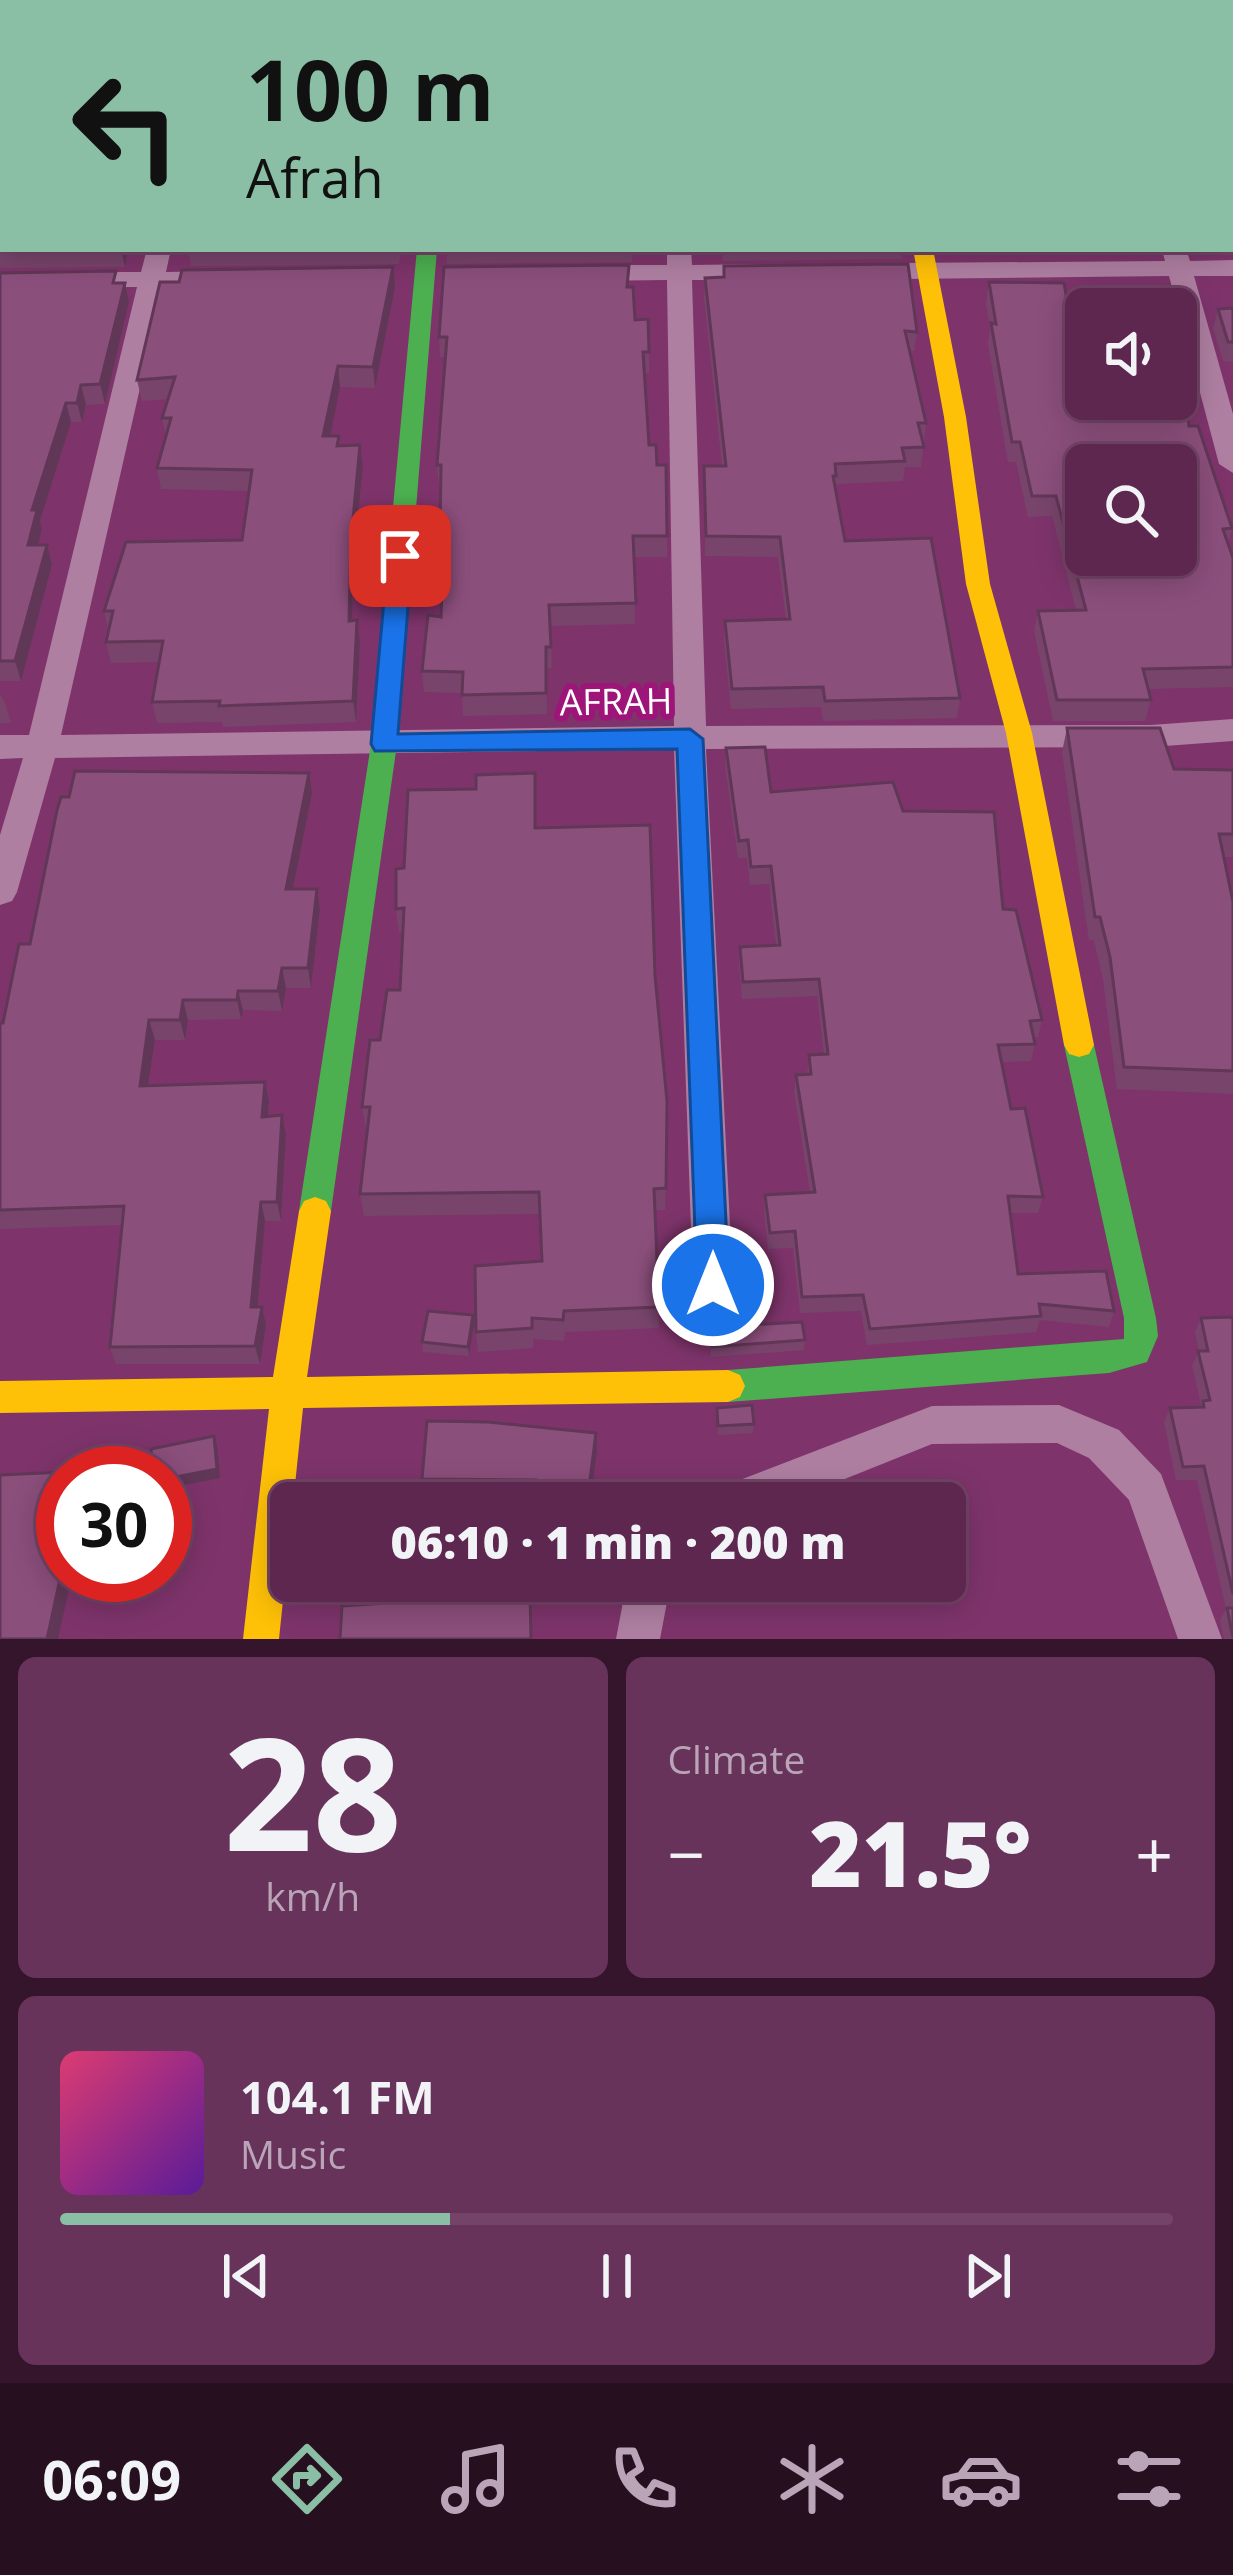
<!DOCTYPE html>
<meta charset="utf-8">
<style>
:root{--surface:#5e2750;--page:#67335a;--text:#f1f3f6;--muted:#b9a5b7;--line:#734467;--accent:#8abfa5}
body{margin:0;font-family:"Open Sans",sans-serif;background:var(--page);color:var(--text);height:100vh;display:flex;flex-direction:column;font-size:45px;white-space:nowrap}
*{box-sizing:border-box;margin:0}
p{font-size:39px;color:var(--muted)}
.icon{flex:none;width:66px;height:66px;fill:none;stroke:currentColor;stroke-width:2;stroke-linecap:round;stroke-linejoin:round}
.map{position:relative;height:1639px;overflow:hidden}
.panel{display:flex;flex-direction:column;gap:18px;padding:18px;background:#34152c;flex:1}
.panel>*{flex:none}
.top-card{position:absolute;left:0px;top:0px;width:1233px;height:252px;box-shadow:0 6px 30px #0003,0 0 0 3px var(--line);background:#8abfa5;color:#111;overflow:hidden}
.controls{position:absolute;left:1065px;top:288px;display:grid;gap:24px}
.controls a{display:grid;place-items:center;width:132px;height:132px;border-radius:18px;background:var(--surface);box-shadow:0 6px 30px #0003,0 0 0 3px var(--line);font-size:60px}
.speed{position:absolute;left:36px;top:1446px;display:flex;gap:24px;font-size:60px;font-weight:700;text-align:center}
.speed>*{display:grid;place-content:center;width:156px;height:156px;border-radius:50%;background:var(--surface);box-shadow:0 6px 30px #0003,0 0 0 3px var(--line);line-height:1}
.speed .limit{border:18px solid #d22;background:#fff;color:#111}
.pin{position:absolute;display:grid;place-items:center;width:102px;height:102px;color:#fff;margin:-51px;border-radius:24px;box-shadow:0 6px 18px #0006}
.me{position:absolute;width:132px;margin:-66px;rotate:0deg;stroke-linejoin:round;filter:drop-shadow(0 0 9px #0008)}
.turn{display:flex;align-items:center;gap:42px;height:252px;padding:0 48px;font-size:54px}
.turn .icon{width:156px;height:156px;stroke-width:2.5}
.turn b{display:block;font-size:84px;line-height:102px}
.big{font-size:90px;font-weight:800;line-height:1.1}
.panel .card{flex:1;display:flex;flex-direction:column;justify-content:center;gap:18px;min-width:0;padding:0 42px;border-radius:18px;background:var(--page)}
.panel .dial{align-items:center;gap:0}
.dial b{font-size:156px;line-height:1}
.song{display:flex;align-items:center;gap:36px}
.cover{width:144px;height:144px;border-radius:18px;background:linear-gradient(135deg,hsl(340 70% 55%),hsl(270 70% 35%))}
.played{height:12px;border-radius:6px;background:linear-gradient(90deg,var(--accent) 35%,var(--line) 35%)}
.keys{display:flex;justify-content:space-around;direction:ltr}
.heat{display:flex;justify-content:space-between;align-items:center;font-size:66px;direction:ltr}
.panel .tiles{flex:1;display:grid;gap:18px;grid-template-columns:1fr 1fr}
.card:last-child{grid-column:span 2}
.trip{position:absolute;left:270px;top:1482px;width:696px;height:120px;border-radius:18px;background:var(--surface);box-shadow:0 6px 30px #0003,0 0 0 3px var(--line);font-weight:800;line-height:120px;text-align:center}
.tab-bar{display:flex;height:192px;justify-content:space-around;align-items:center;background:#261020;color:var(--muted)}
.tab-bar .icon{width:84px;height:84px}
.tab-bar .selected{color:var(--accent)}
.tab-bar b{font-size:54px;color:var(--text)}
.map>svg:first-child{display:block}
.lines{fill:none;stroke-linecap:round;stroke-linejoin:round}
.street{fill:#af7fa2;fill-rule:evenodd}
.fast{fill:#4caf50;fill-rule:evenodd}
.slow{fill:#ffc107;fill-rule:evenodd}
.wall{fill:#78446b}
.shaded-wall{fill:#613757}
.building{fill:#8b4f7c;stroke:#613757;stroke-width:3;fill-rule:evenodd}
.route{fill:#1a73e8;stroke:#114b97;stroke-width:3}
.labels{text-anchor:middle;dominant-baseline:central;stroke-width:12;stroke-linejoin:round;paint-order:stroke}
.street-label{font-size:36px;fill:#fff;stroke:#9e157a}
</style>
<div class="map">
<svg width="1233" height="1639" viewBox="0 0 1233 1639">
<rect width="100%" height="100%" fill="#7e346b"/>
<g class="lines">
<path class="street" d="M 147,249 L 171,249 L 166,272 L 220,271 L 233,279 L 220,287 L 163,287 L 61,735 L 674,726 L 667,280 L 584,281 L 571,273 L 584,265 L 667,265 L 667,249 L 691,249 L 692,265 L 766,264 L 779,272 L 766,280 L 692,280 L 706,726 L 1151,725 L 1233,719 L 1233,741 L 1151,747 L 706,749 L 733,1284 L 727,1296 L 713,1302 L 699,1296 L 693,1284 L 674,749 L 55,758 L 17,892 L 12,901 L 0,905 L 0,835 L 23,758 L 0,759 L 0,735 L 29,735 L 137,287 L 0,288 L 0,272 L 141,272 Z
M 1162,249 L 1186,249 L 1190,261 L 1233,260 L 1233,276 L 1194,276 L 1233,414 L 1233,473 L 1219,464 L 1169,276 L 902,279 L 889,271 L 902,263 L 1165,261 Z
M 1059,1405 L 1119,1430 L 1161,1474 L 1222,1639 L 1178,1639 L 1129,1500 L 1089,1458 L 1057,1443 L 932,1444 L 785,1503 L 713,1503 L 719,1488 L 932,1406 Z
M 627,1581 L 671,1581 L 660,1639 L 616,1639 Z"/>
<path class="fast" d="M 417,249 L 437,249 L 397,744 L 331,1211 L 326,1221 L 315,1225 L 304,1221 L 299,1211 L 371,744 Z
M 1079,1033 L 1089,1036 L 1094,1045 L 1156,1318 L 1158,1336 L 1147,1362 L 1109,1373 L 728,1402 L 716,1397 L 711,1386 L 716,1375 L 728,1370 L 1124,1339 L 1124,1318 L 1064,1045 L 1069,1036 Z"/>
<path class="slow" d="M 913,249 L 933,249 L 966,417 L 990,584 L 1032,733 L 1094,1045 L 1089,1054 L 1079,1057 L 1069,1054 L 1064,1045 L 1006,733 L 966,584 L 944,417 Z
M 315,1197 L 326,1201 L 331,1211 L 307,1377 L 728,1370 L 740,1375 L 745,1386 L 740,1397 L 728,1402 L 303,1408 L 279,1639 L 243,1639 L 269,1409 L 0,1413 L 0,1381 L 273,1377 L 299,1211 L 304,1201 Z"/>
</g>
<path class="wall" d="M 0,0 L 1233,0 L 1233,252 L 1230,248 L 1230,3 L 3,3 L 3,249 L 128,249 L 125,267 L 0,268 Z
M 188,249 L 401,249 L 401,252 L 399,264 L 191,266 Z
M 446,249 L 633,249 L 632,262 L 447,264 Z
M 722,249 L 903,249 L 902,259 L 723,261 Z
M 393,267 L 395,288 L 375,388 L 340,387 L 330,436 L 363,467 L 353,561 L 352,621 L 360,642 L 356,722 L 223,727 L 222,722 L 157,723 L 152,702 L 159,662 L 111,663 L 106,642 L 108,630 L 104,611 L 242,540 L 249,491 L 161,489 L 157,468 L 166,437 L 162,418 L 168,399 L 142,401 L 137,380 Z
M 0,273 L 118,283 L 129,302 L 105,404 L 86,405 L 82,422 L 71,422 L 40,521 L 42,529 L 38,545 L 52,565 L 21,681 L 0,681 Z
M 705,278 L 917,332 L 914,351 L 910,351 L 926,423 L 921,467 L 905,467 L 903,481 L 836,484 L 835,489 L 845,541 L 960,698 L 957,718 L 823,721 L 821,707 L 731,709 L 724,641 L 725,621 L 786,619 L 778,557 L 705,556 L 704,466 L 722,466 L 704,298 Z
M 989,282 L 1070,317 L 1189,426 L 1232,528 L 1228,544 L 1233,558 L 1233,687 L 1148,689 L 1151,700 L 1145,721 L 1053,721 L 1034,631 L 1038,611 L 1076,610 L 1052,516 L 1028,517 L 1016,462 L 1008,462 L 988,344 L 990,328 L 986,303 Z
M 629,287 L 635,320 L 649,352 L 649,373 L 644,373 L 649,445 L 657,465 L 667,536 L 667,557 L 634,557 L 635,624 L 550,626 L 552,668 L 546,669 L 547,714 L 463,716 L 462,693 L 424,692 L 422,671 L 441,617 L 443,558 L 441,558 L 440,537 L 441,486 L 439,486 L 437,465 L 446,357 L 440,357 L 439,337 Z
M 1233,300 L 1233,362 L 1223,361 L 1213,328 L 1218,309 L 1233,308 Z
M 0,694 L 5,703 L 11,723 L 0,723 Z
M 1067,728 L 1174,769 L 1233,770 L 1233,857 L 1224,857 L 1233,902 L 1233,1094 L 1117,1089 L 1103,980 L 1094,940 L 1089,940 L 1062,752 Z
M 726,748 L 771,792 L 903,811 L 1003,909 L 1042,1020 L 1038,1037 L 1034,1037 L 1035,1044 L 1031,1061 L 1001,1062 L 1011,1109 L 1043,1197 L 1038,1213 L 1010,1213 L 1018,1274 L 1114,1311 L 1109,1327 L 1040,1320 L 1036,1332 L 867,1345 L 861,1311 L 800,1313 L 793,1248 L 768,1249 L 764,1211 L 765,1195 L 810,1192 L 794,1092 L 796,1075 L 807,1074 L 809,1055 L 824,1054 L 817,996 L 742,999 L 739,964 L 740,947 L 776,945 L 769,884 L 750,885 L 747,858 L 738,858 L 725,766 Z
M 312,793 L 293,889 L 317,889 L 320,909 L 311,988 L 286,988 L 282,1011 L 243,1010 L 241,1019 L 188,1020 L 185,1040 L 155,1040 L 148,1086 L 265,1082 L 269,1101 L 268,1116 L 286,1135 L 281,1221 L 265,1221 L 257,1307 L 262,1307 L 266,1325 L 260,1364 L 116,1364 L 110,1347 L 122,1225 L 0,1229 L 0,1023 L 3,1023 L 30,944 Z
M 536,828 L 655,976 L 667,1101 L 665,1210 L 655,1210 L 659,1328 L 565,1332 L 564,1341 L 533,1339 L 533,1348 L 478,1352 L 476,1332 L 542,1261 L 540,1214 L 364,1216 L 360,1194 L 368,1129 L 366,1129 L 362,1107 L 380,1040 L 400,990 L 403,931 L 399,932 L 396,909 L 404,868 Z
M 473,1315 L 474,1325 L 469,1356 L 423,1352 L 422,1342 Z
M 1233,1317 L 1233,1639 L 1224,1639 L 1220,1620 L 1226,1609 L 1197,1480 L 1176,1480 L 1164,1422 L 1170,1408 L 1200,1407 L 1201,1405 L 1192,1365 L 1199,1351 L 1195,1332 L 1201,1318 Z
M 710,1327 L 805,1340 L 804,1350 L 711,1357 Z
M 717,1408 L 754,1424 L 753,1433 L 718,1435 Z
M 596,1433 L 597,1451 L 534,1498 L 425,1497 L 422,1479 Z
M 523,1581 L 580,1581 L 578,1598 L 523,1592 Z"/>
<path class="shaded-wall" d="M 121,249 L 128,249 L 125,267 Z
M 393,267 L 395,288 L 375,388 L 373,367 Z
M 125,283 L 129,302 L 105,404 L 100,384 Z
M 338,366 L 340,387 L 326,458 L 323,436 Z
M 81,385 L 86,405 L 82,422 L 77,403 Z
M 66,403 L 71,422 L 40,521 L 42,529 L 33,565 L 28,545 L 32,510 Z
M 360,445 L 363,467 L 353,561 L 352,642 L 349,621 L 351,540 Z
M 47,545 L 52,565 L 21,681 L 15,661 Z
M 357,620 L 360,642 L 356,722 L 353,701 Z
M 309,773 L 312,793 L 289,909 L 286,889 Z
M 317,889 L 320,909 L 311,988 L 308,968 Z
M 282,968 L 286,988 L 282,1011 L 278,991 Z
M 238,991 L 243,1010 L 241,1019 L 237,1000 Z
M 183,1000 L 188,1020 L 185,1040 L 180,1020 Z
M 149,1020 L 155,1040 L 145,1105 L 140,1086 Z
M 265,1082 L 269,1101 L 266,1136 L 262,1117 Z
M 282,1115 L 286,1135 L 281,1221 L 277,1202 Z
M 261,1202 L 265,1221 L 256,1325 L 251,1307 Z
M 262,1307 L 266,1325 L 260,1364 L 255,1346 Z
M 473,1315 L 474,1325 L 469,1356 L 468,1347 Z
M 596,1433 L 597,1451 L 590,1503 L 587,1503 Z
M 214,1436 L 217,1445 L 220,1478 L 165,1489 L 165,1479 Z
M 63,1479 L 63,1549 L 56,1533 Z
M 63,1565 L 63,1575 L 72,1575 L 58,1639 L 47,1639 Z"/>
<path class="building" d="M 0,0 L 1230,0 L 1230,2 L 1233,3 L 1233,226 L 1230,222 L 1230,3 L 3,3 L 3,248 L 0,248 Z
M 908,264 L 917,332 L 905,331 L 926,423 L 918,423 L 924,447 L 902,448 L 905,461 L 835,464 L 836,476 L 833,476 L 845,541 L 931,538 L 960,698 L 825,701 L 823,687 L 732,689 L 725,621 L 790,619 L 780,537 L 706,536 L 704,466 L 726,466 L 705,278 L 724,277 L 724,266 Z
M 629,265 L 627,287 L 633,287 L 635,320 L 648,319 L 649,352 L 643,352 L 649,445 L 656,445 L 657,465 L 666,465 L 667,536 L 633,536 L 636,603 L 549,605 L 551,647 L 546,647 L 546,693 L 462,695 L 463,672 L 422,671 L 428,615 L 441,617 L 444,537 L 440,537 L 441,465 L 437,465 L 447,337 L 439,337 L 444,267 Z
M 393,267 L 373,367 L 338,366 L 323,436 L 339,436 L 337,446 L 360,445 L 351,540 L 349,621 L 357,620 L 353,701 L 219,706 L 220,701 L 152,702 L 163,641 L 106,642 L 113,611 L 104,611 L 126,542 L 242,540 L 252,470 L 157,468 L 171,418 L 162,418 L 175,377 L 137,380 L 160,282 L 179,282 L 182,270 Z
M 116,271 L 113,283 L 125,283 L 100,384 L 81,385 L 77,403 L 66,403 L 32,510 L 37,510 L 28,545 L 47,545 L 15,661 L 0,661 L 0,273 Z
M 989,282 L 1064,283 L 1070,317 L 1086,318 L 1086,399 L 1176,399 L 1176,360 L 1181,374 L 1189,426 L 1198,426 L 1232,528 L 1223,529 L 1233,558 L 1233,667 L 1143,669 L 1151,700 L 1057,700 L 1038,611 L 1086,610 L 1056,496 L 1032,496 L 1020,442 L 1012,442 L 991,323 L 996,324 ZM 1086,465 L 1176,465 L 1176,555 L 1086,555 Z
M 1233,308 L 1233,342 L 1228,342 L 1218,309 Z
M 1067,728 L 1160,728 L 1174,769 L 1233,770 L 1233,834 L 1219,834 L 1233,902 L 1233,1071 L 1124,1067 L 1110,957 L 1100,917 L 1095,917 Z
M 765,747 L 771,792 L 893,782 L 903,811 L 994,812 L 1003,909 L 1016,910 L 1042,1020 L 1030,1021 L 1035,1044 L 998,1045 L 1011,1109 L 1025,1108 L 1043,1197 L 1008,1196 L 1018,1274 L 1106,1271 L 1114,1311 L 1039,1304 L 1041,1316 L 870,1329 L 863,1295 L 802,1297 L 795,1231 L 770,1233 L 765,1195 L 815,1192 L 796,1075 L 811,1074 L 809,1055 L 828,1054 L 819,979 L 743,982 L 740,947 L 780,945 L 771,866 L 751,867 L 748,840 L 739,841 L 726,748 Z
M 75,771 L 309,773 L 286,889 L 317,889 L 308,968 L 282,968 L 278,991 L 238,991 L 237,1000 L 183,1000 L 180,1020 L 149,1020 L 140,1086 L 265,1082 L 262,1117 L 282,1115 L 277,1202 L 261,1202 L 251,1307 L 262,1307 L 255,1346 L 110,1347 L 124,1206 L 0,1210 L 0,1023 L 3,1023 L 19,944 L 30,944 L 57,810 L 61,797 L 69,797 Z
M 535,773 L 535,828 L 650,825 L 655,976 L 667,1101 L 666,1188 L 654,1189 L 659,1307 L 564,1311 L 563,1320 L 532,1318 L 532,1328 L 476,1332 L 475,1266 L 542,1261 L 539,1192 L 360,1194 L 370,1107 L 362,1107 L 370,1040 L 380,1040 L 387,990 L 400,990 L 404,908 L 396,909 L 396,869 L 404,868 L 408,790 L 476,789 L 476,775 Z
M 428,1311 L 473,1315 L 468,1347 L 422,1342 Z
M 1233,1317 L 1233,1594 L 1204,1466 L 1183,1467 L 1170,1408 L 1204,1407 L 1203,1401 L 1210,1400 L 1198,1351 L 1208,1351 L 1201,1318 Z
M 802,1322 L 805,1340 L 712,1347 L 710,1327 Z
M 752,1405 L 754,1424 L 718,1426 L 717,1408 Z
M 427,1421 L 488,1422 L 596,1433 L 587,1503 L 533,1503 L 536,1480 L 422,1479 Z
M 214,1436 L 217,1469 L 165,1479 L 165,1473 L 153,1473 L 151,1449 Z
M 64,1472 L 56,1533 L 63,1533 L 63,1565 L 47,1639 L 0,1639 L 0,1475 Z
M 530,1594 L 531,1639 L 340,1639 L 342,1606 Z
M 1227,1608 L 1233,1608 L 1233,1638 Z"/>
<path class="route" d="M 400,548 L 412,556 L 398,734 L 690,729 L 703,739 L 729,1285 L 725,1295 L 713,1299 L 702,1295 L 697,1285 L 677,749 L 375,751 L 371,744 L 388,556 Z"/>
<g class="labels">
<g class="street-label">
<text transform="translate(616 701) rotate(-1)">AFRAH</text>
</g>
</g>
</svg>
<div class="controls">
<a><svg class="icon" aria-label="sound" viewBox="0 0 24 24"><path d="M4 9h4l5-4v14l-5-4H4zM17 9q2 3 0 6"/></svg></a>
<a><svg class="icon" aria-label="search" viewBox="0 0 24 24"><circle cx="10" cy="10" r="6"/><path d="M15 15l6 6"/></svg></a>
</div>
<div class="speed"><div class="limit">30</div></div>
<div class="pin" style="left:400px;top:556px;background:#d93025"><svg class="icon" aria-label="arrive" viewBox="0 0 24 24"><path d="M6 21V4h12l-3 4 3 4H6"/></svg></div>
<svg class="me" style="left:713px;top:1285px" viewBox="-20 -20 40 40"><circle r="17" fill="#1a73e8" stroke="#fff" stroke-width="3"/><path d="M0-11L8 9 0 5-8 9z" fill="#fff"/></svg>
<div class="trip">06:10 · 1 min · 200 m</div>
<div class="top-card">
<div class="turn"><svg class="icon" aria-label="left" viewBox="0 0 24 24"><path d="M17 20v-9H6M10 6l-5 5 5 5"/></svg><div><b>100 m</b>Afrah</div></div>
</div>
</div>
<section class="panel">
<div class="tiles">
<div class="card dial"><b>28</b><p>km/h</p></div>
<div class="card"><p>Climate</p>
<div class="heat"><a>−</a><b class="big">21.5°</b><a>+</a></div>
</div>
<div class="card">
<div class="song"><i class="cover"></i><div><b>104.1 FM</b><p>Music</p></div></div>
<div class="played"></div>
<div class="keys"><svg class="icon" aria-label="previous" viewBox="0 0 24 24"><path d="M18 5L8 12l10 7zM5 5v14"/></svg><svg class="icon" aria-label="pause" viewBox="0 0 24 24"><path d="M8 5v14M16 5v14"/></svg><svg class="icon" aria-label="next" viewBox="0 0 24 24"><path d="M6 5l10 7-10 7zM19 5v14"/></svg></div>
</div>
</div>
</section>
<nav class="tab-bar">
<b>06:09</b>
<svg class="icon selected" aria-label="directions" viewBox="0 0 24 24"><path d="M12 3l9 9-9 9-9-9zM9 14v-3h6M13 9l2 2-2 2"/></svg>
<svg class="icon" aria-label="music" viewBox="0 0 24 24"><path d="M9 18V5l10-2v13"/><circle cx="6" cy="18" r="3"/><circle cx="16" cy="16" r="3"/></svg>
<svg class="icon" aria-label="phone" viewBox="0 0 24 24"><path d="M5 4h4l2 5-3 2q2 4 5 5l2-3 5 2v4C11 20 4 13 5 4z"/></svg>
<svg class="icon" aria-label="climate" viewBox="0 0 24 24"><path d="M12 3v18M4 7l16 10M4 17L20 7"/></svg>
<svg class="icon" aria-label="car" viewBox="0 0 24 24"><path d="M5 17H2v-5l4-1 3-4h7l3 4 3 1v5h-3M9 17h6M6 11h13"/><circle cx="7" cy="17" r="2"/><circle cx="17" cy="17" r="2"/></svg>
<svg class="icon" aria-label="filters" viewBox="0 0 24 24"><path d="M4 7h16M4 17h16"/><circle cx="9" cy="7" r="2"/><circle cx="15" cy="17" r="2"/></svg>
</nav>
